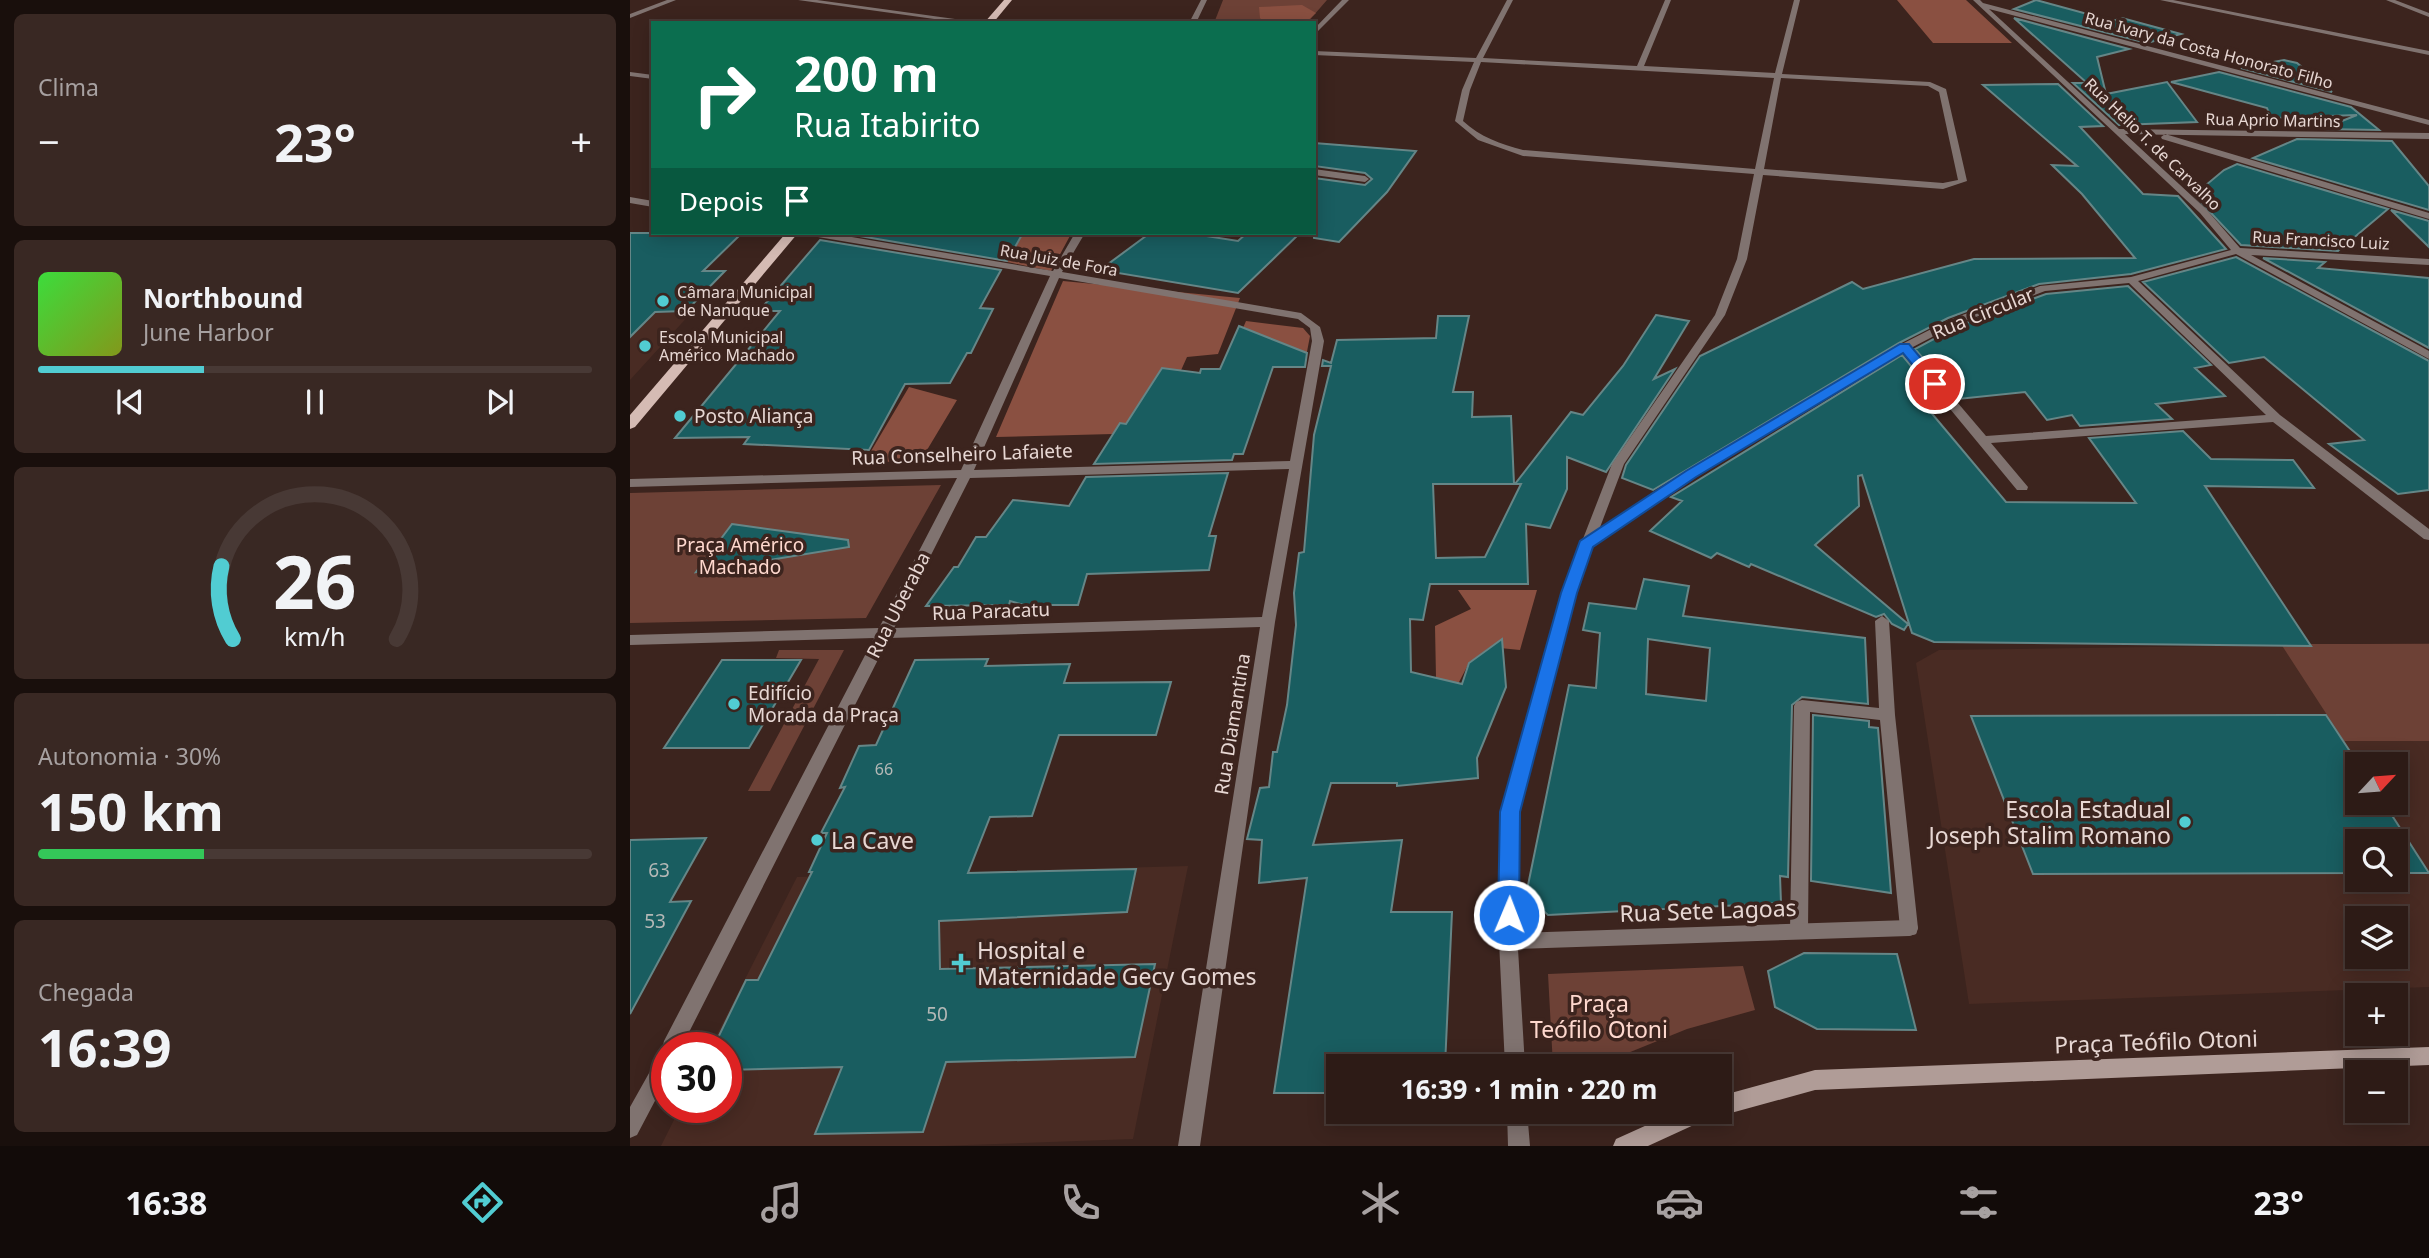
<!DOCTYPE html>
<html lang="pt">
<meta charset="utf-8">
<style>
:root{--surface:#2d1b16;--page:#392823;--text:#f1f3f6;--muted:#a7a1a1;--line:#483935;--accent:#51ccd2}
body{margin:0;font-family:"Noto Sans",sans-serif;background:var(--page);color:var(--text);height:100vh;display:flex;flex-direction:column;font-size:26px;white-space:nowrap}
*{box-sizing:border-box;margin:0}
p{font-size:23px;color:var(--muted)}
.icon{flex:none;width:38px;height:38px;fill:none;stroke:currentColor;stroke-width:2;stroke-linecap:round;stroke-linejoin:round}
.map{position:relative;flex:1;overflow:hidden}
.panel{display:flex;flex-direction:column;gap:14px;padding:14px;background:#190f0c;width:630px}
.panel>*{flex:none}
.guide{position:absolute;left:21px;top:21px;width:665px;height:214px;border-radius:0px;box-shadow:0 4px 18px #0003,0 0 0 2px var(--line);background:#0b6e4f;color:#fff;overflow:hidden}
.needle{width:46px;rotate:64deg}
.tools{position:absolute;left:1715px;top:752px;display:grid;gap:14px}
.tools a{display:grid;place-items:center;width:63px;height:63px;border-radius:0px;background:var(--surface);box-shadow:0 4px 18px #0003,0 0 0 2px var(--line);font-size:35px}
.speed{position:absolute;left:21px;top:1032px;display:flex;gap:14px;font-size:35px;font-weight:700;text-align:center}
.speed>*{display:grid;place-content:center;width:91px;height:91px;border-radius:50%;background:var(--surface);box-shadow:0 4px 18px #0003,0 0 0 2px var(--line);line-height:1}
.speed .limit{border:10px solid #d22;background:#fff;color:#111}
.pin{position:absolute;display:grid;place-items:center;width:60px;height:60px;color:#fff;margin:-30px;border:4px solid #fff;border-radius:50%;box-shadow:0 2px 7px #0007}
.me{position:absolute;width:77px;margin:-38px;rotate:1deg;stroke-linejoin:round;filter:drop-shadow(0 0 5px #0008)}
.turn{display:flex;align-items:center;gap:24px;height:147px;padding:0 28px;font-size:32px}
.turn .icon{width:91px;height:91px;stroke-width:2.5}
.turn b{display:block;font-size:49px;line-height:60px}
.then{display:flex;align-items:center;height:66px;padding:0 28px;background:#0003;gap:14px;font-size:26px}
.big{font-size:52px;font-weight:700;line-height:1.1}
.panel .widget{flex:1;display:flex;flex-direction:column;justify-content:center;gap:10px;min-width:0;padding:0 24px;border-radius:10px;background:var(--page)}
.panel .dial{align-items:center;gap:0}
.dial svg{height:182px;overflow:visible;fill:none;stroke:var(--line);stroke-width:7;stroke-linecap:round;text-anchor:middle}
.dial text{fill:var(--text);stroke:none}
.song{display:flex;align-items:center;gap:21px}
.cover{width:84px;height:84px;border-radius:10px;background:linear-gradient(135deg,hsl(120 70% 55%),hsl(70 70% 35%))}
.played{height:7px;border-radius:4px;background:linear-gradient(90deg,var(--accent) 30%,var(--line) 30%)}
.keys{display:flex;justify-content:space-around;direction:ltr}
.heat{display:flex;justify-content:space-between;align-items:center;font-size:38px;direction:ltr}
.charge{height:10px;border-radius:5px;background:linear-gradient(90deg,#34c759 30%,var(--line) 0)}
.trip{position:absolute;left:696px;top:1054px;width:406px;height:70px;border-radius:0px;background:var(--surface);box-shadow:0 4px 18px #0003,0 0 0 2px var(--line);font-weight:700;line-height:70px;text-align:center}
.tabs{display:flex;height:112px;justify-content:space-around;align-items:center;background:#120b09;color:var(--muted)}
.tabs .icon{width:49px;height:49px}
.tabs .on{color:var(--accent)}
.tabs b{font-size:32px;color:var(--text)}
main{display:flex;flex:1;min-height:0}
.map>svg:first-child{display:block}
.built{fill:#492b23;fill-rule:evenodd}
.green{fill:#6d4136}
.forest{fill:#8a5041}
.building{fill:#195d60;stroke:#658687;stroke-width:2;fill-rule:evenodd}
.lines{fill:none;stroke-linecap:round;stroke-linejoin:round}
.service{fill:#807370;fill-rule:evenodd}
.minor{fill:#807370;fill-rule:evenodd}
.secondary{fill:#b09c97;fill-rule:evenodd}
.primary{fill:#d5bbb4;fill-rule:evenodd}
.route{fill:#1a73e8;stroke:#114b97;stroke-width:2}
.poi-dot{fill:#51ccd2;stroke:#3c241e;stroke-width:2.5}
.labels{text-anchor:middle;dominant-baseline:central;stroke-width:7;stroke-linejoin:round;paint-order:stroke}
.far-street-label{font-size:16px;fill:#e7d7d3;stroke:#3c241e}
.far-poi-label{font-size:16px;fill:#e7d7d3;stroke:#3c241e;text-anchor:start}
.number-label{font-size:16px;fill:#b4b8b6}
.street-label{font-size:19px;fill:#e7d7d3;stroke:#3c241e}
.poi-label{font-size:19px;fill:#e7d7d3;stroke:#3c241e;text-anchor:start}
.park-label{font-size:19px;fill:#fed8ce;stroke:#3c241e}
.near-number-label{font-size:19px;fill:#b4b8b6}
.near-poi-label{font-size:23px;fill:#e7d7d3;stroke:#3c241e;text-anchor:start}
.near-street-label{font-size:23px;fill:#e7d7d3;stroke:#3c241e}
.near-park-label{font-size:23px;fill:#fed8ce;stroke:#3c241e}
</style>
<main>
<section class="panel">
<div class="widget"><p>Clima</p>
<div class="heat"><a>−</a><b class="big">23°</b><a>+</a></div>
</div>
<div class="widget">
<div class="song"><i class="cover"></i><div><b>Northbound</b><p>June Harbor</p></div></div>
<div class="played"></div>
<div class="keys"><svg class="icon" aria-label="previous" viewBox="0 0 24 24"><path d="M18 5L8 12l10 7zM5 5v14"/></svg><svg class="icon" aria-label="pause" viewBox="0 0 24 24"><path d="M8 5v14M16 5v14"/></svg><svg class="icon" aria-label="next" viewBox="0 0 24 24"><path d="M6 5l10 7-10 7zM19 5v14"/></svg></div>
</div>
<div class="widget dial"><svg viewBox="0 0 100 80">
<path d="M14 69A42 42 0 1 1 86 69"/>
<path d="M14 69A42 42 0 0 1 9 37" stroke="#51ccd2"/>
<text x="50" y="56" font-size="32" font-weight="700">26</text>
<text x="50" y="72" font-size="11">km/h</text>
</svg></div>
<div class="widget"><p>Autonomia · 30%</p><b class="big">150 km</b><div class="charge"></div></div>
<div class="widget"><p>Chegada</p><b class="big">16:39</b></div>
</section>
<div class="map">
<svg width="1799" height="1146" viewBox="0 0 1799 1146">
<rect width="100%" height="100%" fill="#3c241e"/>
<path class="built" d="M 0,313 L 61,313 L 0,380 Z
M 1799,643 L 1799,987 L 1339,1004 L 1286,663 L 1309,650 ZM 1727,765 L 1766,765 L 1766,803 L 1727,803 ZM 1727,842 L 1766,842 L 1766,880 L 1727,880 ZM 1727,919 L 1766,919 L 1766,957 L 1727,957 Z
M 558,866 L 503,1139 L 309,1146 L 31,1146 L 50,1108 L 96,1108 L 96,1048 L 80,1048 L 167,877 Z"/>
<path class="green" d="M 593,0 L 697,0 L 677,23 L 584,23 Z
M 311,485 L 236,618 L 0,623 L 0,493 Z
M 1651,644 L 1799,644 L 1799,741 L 1714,741 Z
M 149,650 L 214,650 L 140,791 L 118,791 L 189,659 L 146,658 Z
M 1113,966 L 1125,1010 L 1057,1029 L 983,1059 L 979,1066 L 923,1066 L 918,974 Z"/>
<path class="forest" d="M 1267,0 L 1336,0 L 1382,43 L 1303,43 Z
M 672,5 L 686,13 L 675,23 L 635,23 L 630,18 L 629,7 Z
M 326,233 L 357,237 L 441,234 L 421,271 L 300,246 Z
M 433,281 L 610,298 L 588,354 L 557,357 L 526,426 L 490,423 L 483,434 L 366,437 Z
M 616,321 L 673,328 L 680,336 L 676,357 L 613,328 Z
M 279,387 L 327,400 L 291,460 L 234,463 Z
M 828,590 L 907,590 L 890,650 L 860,647 L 839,663 L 828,684 L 806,678 L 805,626 L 841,609 Z"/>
<path class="building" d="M 1406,0 L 1483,21 L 1492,18 L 1551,34 L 1517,43 L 1384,9 Z
M 1384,18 L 1499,49 L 1467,57 L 1476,94 L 1537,82 L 1567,122 L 1489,125 L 1443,83 L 1457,83 Z
M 1654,60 L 1667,63 L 1702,92 L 1611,68 Z
M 1589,72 L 1721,107 L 1749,130 L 1692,129 L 1727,115 L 1641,118 L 1637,108 L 1541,82 Z
M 1428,84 L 1473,126 L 1450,127 L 1513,194 L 1548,196 L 1596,249 L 1501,274 L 1409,284 L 1318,318 L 1269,343 L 1023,490 L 992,478 L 996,465 L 1070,356 L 1222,282 L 1233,289 L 1344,259 L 1505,258 L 1452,194 L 1422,165 L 1447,166 L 1353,85 Z
M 1667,139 L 1762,141 L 1799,186 L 1799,210 L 1623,158 Z
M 684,143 L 786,151 L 757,192 L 709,242 L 684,238 L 684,178 L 735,185 L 742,179 L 735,173 L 684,166 Z
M 1607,164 L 1758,209 L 1708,251 L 1611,245 L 1564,195 L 1594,170 Z
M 1761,210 L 1799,221 L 1799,247 Z
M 0,233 L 112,233 L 73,271 L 95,271 L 56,311 L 25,312 L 0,337 Z
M 212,233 L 393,233 L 377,261 Z
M 520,233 L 570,235 L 608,241 L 617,233 L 670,233 L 608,293 L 470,270 Z
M 190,240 L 371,270 L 350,308 L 363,309 L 341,353 L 337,353 L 320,383 L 275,384 L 239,450 L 114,444 L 119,437 L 45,438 L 150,311 L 129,311 Z
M 1606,257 L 1799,361 L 1799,490 L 1768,494 L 1699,444 L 1734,440 L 1634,357 L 1599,363 L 1513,282 Z
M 1633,258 L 1695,262 L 1688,268 L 1799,278 L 1799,348 Z
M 1498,286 L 1581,365 L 1565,368 L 1595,396 L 1526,404 L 1542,419 L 1450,426 L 1442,415 L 1417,420 L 1395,392 L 1328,399 L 1285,349 L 1328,326 L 1416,294 Z
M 1026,315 L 1059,321 L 1024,379 L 1045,369 L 976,472 L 937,457 L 937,489 L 920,528 L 896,524 L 898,584 L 800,584 L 793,620 L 780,619 L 781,672 L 832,684 L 839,663 L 872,639 L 876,687 L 847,758 L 848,778 L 767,786 L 767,783 L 701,783 L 683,845 L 772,840 L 761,912 L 822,912 L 815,1066 L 709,1066 L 709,1093 L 644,1093 L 677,878 L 629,883 L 632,840 L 617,839 L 630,788 L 639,787 L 643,752 L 647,752 L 657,705 L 666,625 L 664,593 L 669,553 L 674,552 L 684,435 L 701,366 L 692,366 L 693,360 L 701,363 L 707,340 L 806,338 L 808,316 L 839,316 L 823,392 L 843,392 L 842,417 L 881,416 L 884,484 L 803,484 L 806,558 L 855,557 L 891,484 L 885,484 L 941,412 L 953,415 L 993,366 Z
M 609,326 L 677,353 L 675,367 L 643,367 L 613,454 L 604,454 L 602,460 L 464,464 L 490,423 L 496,424 L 532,368 L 570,373 L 571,369 L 590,369 Z
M 1272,355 L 1310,401 L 1293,403 L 1376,502 L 1506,503 L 1459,438 L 1553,431 L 1581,459 L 1663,460 L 1684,488 L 1575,486 L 1681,646 L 1304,642 L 1282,633 L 1232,475 L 1228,476 L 1229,506 L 1185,545 L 1278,624 L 1274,630 L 1262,624 L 1254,614 L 1246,617 L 1121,564 L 1119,567 L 1087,553 L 1081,558 L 1020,531 L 1052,501 L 1041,497 Z
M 598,473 L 579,536 L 586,536 L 579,570 L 457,574 L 448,605 L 394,605 L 380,601 L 379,605 L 296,606 L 324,567 L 328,567 L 346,537 L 356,537 L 383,500 L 439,506 L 456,477 Z
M 102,524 L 218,540 L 219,547 L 66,572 Z
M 1014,579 L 1059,586 L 1053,616 L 1235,638 L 1238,704 L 1172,697 L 1162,705 L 1158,877 L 1150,876 L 1151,903 L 918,915 L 896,895 L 939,685 L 966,688 L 970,633 L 953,630 L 959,603 L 1006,609 ZM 1018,639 L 1080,648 L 1076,701 L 1016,694 Z
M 358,659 L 355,666 L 440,664 L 434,683 L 541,682 L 526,735 L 429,735 L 402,816 L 360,817 L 338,873 L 506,869 L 497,912 L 309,921 L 310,969 L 525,964 L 505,1057 L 316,1062 L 293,1132 L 185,1134 L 212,1067 L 96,1070 L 96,1048 L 83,1048 L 116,980 L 128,980 L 182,872 L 179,872 L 197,833 L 191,833 L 215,787 L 210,788 L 229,746 L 246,745 L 285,660 Z
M 92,660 L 171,660 L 119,748 L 34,748 Z
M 1183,715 L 1239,721 L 1239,727 L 1248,728 L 1261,893 L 1181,881 Z
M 1696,715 L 1729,765 L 1727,803 L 1754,803 L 1799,873 L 1766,873 L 1766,842 L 1727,842 L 1727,873 L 1403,874 L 1341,716 Z
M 76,838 L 40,902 L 61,901 L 0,1014 L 0,840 Z
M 1174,953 L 1267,954 L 1286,1030 L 1187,1029 L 1145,1007 L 1138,971 Z"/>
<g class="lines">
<path class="service" d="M 1252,616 L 1259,621 L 1265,715 L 1288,928 L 1286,934 L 1279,936 L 1272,934 L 1270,928 L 1250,720 L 1180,712 L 1178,931 L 1176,937 L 1169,939 L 1162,937 L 1160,931 L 1164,706 L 1166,702 L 1172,700 L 1249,708 L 1245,621 Z"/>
<path class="minor" d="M 37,0 L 46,0 L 0,18 L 0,14 Z
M 168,0 L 187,0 L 354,23 L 333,23 Z
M 571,0 L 577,0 L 566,23 L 559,23 Z
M 712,0 L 719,0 L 684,35 L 684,29 Z
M 877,0 L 883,0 L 853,58 L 1007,66 L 1035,0 L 1041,0 L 1014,66 L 1145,73 L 1164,0 L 1170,0 L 1152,74 L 1300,82 L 1316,89 L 1337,181 L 1313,189 L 1133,175 L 1117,259 L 1095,315 L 994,464 L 969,530 L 1056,471 L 1270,345 L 1319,320 L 1410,286 L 1501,277 L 1601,250 L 1570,213 L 1343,0 L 1350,0 L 1353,3 L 1799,120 L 1799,125 L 1359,9 L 1489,129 L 1799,133 L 1799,139 L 1495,134 L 1576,209 L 1610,248 L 1799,259 L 1799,265 L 1621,255 L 1799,351 L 1799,359 L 1606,254 L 1508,281 L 1650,415 L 1799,529 L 1799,540 L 1794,539 L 1643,422 L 1361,443 L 1398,487 L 1397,490 L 1387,490 L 1273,352 L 1066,477 L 962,547 L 946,593 L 889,812 L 887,933 L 1279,920 L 1286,922 L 1288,928 L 1286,934 L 1279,936 L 888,949 L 895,1066 L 875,1066 L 869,941 L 871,812 L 932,593 L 982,464 L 1085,315 L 1107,259 L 1124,174 L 893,156 L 848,140 L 825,121 L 832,90 L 844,62 L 684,55 L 684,51 L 846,58 ZM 851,62 L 1144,78 L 1125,169 L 893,150 C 871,144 850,137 833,121 L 840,90 ZM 1151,78 L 1298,86 L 1309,92 L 1328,180 L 1313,183 L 1134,169 ZM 1499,283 L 1636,415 L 1356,436 L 1281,348 L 1327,324 L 1415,291 Z
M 1530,0 L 1543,0 L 1799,51 L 1799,55 Z
M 1756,0 L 1765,0 L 1799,13 L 1799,17 Z
M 0,72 L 23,75 L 23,79 L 0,76 Z
M 1535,134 L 1799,213 L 1799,219 L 1532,139 L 1531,137 Z
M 684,169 L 735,176 L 739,179 L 735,182 L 684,175 Z
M 0,197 L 23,201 L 23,207 L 0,203 Z
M 177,233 L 198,233 L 423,271 L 445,233 L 455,233 L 432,272 L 671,313 L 690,327 L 694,341 L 645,622 L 570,1146 L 548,1146 L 630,627 L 259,638 L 51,1048 L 37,1048 L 37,1078 L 7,1135 L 0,1138 L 0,1107 L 32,1050 L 34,1041 L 244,638 L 0,645 L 0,635 L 249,628 L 327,478 L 0,487 L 0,479 L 331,470 L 420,276 L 182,236 ZM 429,278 L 668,319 L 680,328 L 682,341 L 660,461 L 344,470 ZM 659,469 L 632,617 L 264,628 L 340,478 Z
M 877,1111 L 897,1111 L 900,1146 L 878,1146 Z"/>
<path class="secondary" d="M 1799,1047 L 1799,1065 L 1185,1090 L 1090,1116 L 1082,1112 L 1079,1118 L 1018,1146 L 983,1146 L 986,1139 L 1048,1111 L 1090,1111 L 1090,1096 L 1185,1070 Z"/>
<path class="primary" d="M 374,0 L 382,0 L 363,23 L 354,23 Z
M 156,233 L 168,233 L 5,427 L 0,429 L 0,415 Z"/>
</g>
<path class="route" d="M 1270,344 L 1279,344 L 1310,381 L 1310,387 L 1301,387 L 1273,353 L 1066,477 L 963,547 L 947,593 L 890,812 L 889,915 L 886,922 L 879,924 L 871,922 L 868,915 L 870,812 L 931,593 L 950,541 L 1056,471 Z"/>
<g class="poi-dot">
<circle cx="33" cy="301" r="7"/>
<circle cx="15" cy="346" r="7"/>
<circle cx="50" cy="416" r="7"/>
<circle cx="104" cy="704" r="7"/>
<circle cx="1555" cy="822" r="7"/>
<circle cx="187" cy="840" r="7"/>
<path d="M327.5 952.5h7v7h7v7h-7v7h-7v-7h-7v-7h7z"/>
</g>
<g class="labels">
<g class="far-street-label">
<text transform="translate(1579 50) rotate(15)">Rua Ivary da Costa Honorato Filho</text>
<text transform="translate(1643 120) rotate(1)">Rua Aprio Martins</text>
<text transform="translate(1523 144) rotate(44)">Rua Helio T. de Carvalho</text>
<text transform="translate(1691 240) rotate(3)">Rua Francisco Luiz</text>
<text transform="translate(429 260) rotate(10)">Rua Juiz de Fora</text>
</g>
<g class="far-poi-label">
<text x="47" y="292">Câmara Municipal<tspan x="47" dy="18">de Nanuque</tspan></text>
<text x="29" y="337">Escola Municipal<tspan x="29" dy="18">Américo Machado</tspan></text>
</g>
<g class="number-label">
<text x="254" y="769">66</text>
</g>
<g class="street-label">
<text transform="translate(1353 313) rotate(-22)">Rua Circular</text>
<text transform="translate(332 454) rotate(-2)">Rua Conselheiro Lafaiete</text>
<text transform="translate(268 605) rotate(-63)">Rua Uberaba</text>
<text transform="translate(361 611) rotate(-2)">Rua Paracatu</text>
<text transform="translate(602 724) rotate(-81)">Rua Diamantina</text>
</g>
<g class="poi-label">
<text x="64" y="416">Posto Aliança</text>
<text x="118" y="693">Edifício<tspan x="118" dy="22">Morada da Praça</tspan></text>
</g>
<g class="park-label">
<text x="110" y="545">Praça Américo<tspan x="110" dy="22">Machado</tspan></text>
</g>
<g class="near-number-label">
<text x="29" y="870">63</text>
<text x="25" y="921">53</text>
<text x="307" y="1014">50</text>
</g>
<g class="near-poi-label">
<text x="1541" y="809" text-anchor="end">Escola Estadual<tspan x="1541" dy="26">Joseph Stalim Romano</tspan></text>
<text x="201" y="840">La Cave</text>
<text x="347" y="950">Hospital e<tspan x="347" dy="26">Maternidade Gecy Gomes</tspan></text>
</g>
<g class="near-street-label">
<text transform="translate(1078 910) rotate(-2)">Rua Sete Lagoas</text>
<text transform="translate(1526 1041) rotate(-2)">Praça Teófilo Otoni</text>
</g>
<g class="near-park-label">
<text x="969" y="1003">Praça<tspan x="969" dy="26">Teófilo Otoni</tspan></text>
</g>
</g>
</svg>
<div class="tools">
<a><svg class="needle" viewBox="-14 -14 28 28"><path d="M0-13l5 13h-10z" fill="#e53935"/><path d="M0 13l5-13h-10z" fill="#a7a1a1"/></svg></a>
<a><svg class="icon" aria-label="search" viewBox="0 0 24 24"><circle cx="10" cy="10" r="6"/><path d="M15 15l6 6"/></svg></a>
<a><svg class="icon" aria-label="layers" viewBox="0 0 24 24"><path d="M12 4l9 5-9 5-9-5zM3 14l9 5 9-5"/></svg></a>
<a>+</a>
<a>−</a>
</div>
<div class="speed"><div class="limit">30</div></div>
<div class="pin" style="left:1305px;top:384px;background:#d93025"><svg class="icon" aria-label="arrive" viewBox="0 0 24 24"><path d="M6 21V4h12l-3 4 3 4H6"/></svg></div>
<svg class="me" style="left:879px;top:915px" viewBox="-20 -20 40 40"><circle r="17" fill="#1a73e8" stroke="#fff" stroke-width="3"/><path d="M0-11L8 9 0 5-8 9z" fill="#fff"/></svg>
<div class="trip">16:39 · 1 min · 220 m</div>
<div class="guide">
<div class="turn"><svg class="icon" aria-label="right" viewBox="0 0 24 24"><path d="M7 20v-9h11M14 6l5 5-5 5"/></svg><div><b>200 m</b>Rua Itabirito</div></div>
<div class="then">Depois<svg class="icon" aria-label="arrive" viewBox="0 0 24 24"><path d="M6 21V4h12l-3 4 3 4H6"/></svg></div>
</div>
</div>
</main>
<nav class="tabs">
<b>16:38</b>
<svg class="icon on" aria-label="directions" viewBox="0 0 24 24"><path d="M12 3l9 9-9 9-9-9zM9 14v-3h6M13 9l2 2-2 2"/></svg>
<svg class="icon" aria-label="music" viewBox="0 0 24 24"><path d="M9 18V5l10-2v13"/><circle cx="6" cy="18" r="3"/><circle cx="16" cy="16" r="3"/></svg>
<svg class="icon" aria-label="phone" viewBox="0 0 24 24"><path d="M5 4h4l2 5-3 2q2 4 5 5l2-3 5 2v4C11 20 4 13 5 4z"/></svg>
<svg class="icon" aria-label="climate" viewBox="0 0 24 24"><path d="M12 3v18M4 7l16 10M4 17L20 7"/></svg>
<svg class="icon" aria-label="car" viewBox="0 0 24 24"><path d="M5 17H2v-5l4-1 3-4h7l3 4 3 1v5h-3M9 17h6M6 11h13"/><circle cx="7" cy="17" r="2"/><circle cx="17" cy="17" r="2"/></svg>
<svg class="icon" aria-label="filters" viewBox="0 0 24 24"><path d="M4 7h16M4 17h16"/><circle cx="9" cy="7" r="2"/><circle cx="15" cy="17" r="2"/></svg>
<b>23°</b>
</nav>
